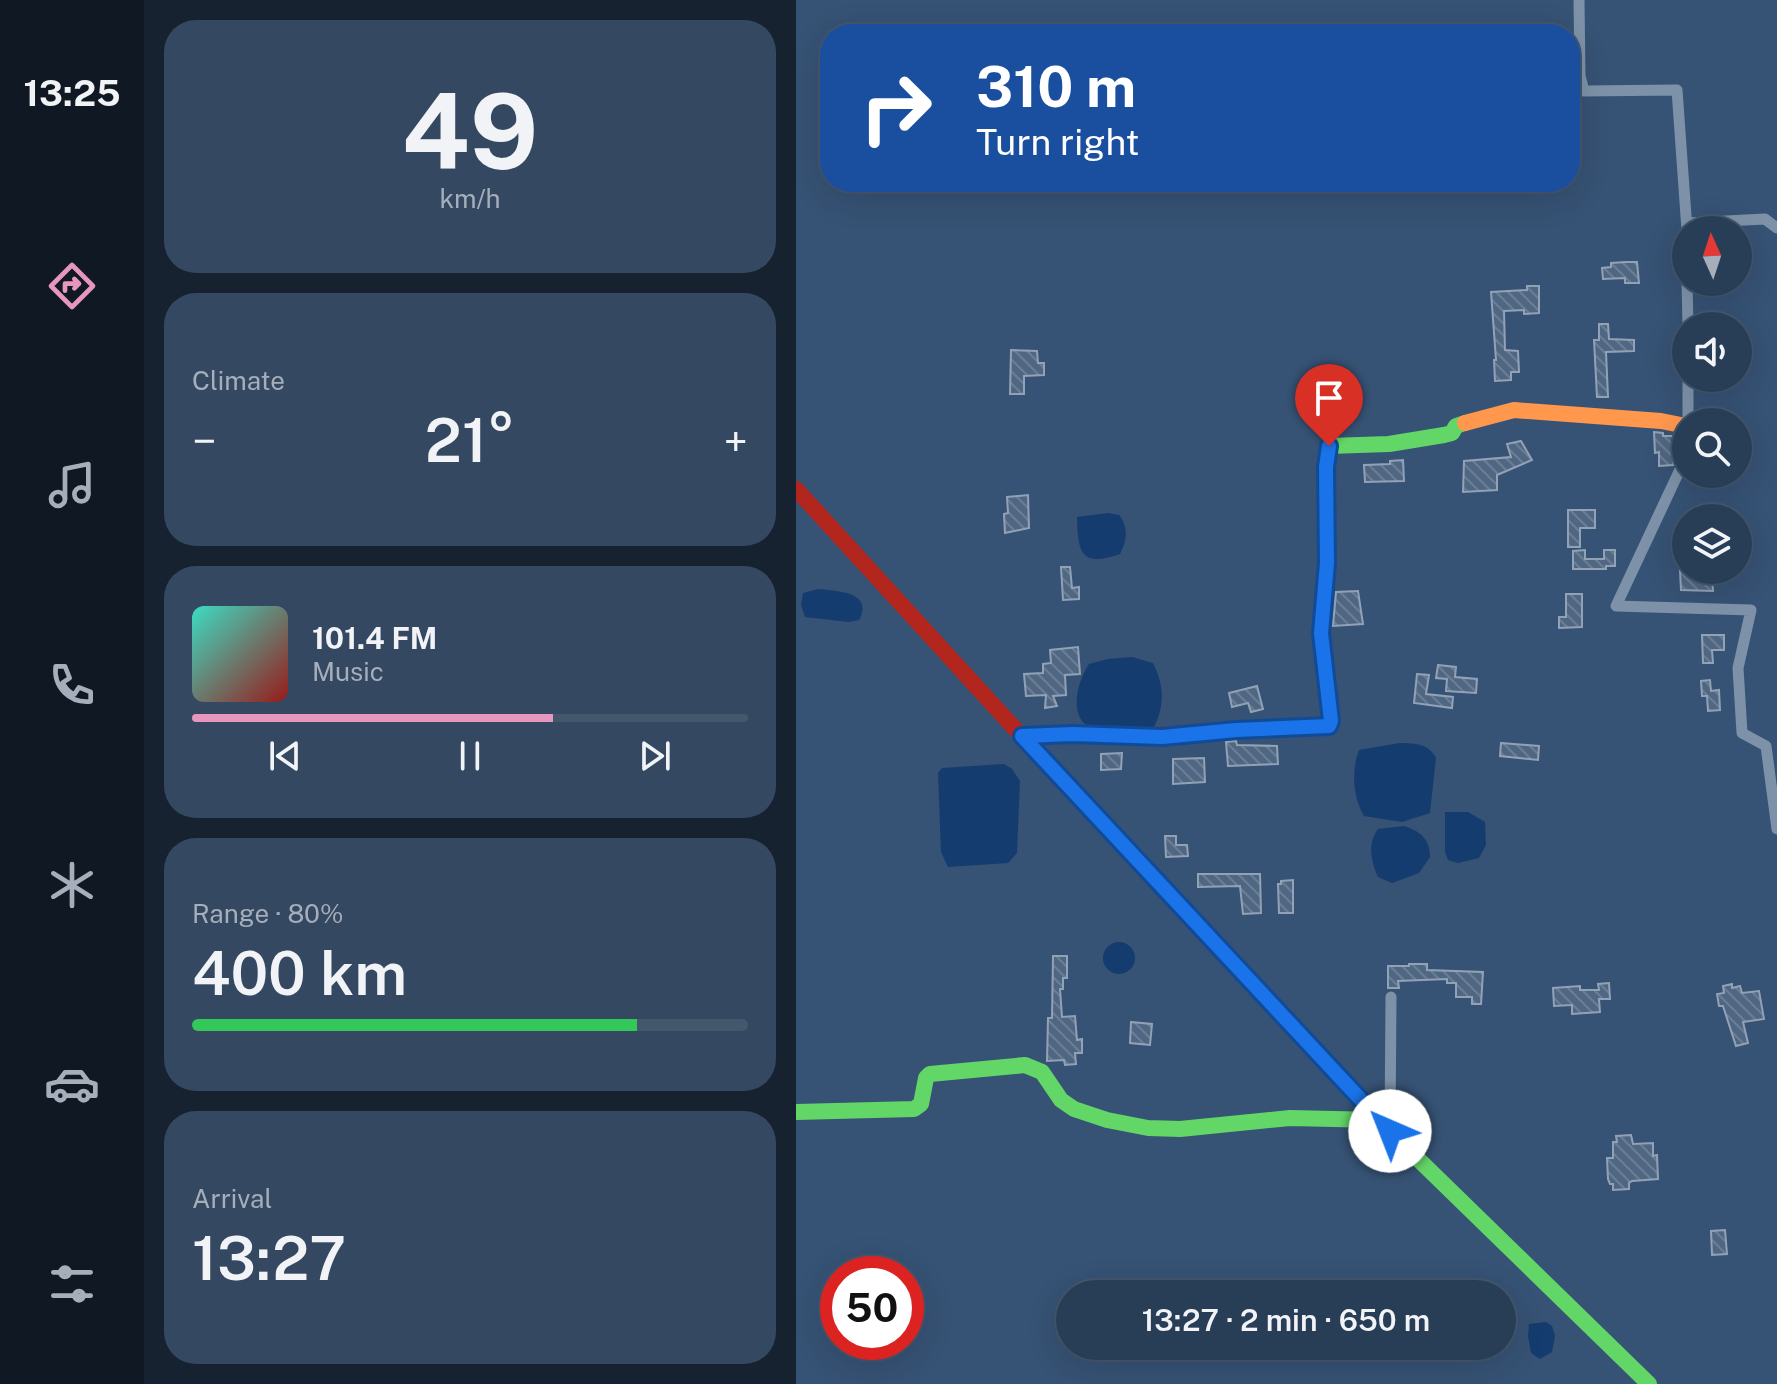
<!DOCTYPE html>
<meta charset="utf-8">
<style>
:root{--surface:#283e57;--page:#344961;--text:#f1f3f6;--muted:#a5aeba;--line:#44576d;--accent:#e797bd}
body{margin:0;font-family:"Public Sans",sans-serif;background:var(--page);color:var(--text);height:100vh;display:flex;flex-direction:column;font-size:30px;white-space:nowrap}
*{box-sizing:border-box;margin:0}
p{font-size:26px;color:var(--muted)}
.icon{flex:none;width:44px;height:44px;fill:none;stroke:currentColor;stroke-width:2;stroke-linecap:round;stroke-linejoin:round}
.map{position:relative;flex:1;overflow:hidden}
.drawer{display:flex;flex-direction:column;gap:20px;padding:20px;background:#162230;width:652px}
.drawer>*{flex:none}
.hud{position:absolute;left:24px;top:24px;width:760px;height:168px;border-radius:32px;box-shadow:0 8px 32px #0002,0 0 0 2px var(--line);background:#1a4fa0;color:#fff;overflow:hidden}
.needle{width:52px;rotate:357deg}
.controls{position:absolute;left:876px;top:216px;display:grid;gap:16px}
.controls a{display:grid;place-items:center;width:80px;height:80px;border-radius:50%;background:var(--surface);box-shadow:0 8px 32px #0002,0 0 0 2px var(--line);font-size:40px}
.speed{position:absolute;left:24px;top:1256px;display:flex;gap:16px;font-size:40px;font-weight:700;text-align:center}
.speed>*{display:grid;place-content:center;width:104px;height:104px;border-radius:50%;background:var(--surface);box-shadow:0 8px 32px #0002,0 0 0 2px var(--line);line-height:1}
.speed .limit{border:12px solid #d22;background:#fff;color:#111}
.pin{position:absolute;display:grid;place-items:center;width:68px;height:68px;color:#fff;margin:-82px -34px;border-radius:50% 50% 50% 0;rotate:-45deg;box-shadow:0 0 8px #0007}
.pin .icon{rotate:45deg}
.me{position:absolute;width:88px;margin:-44px;rotate:316deg;stroke-linejoin:round;filter:drop-shadow(0 0 6px #0008)}
.turn{display:flex;align-items:center;gap:28px;height:168px;padding:0 24px;font-size:36px}
.turn .icon{width:104px;height:104px;stroke-width:2.5}
.turn b{display:block;font-size:56px;line-height:68px}
.big{font-size:60px;font-weight:600;line-height:1.1}
.drawer .card{flex:1;display:flex;flex-direction:column;justify-content:center;gap:12px;min-width:0;padding:0 28px;border-radius:32px;background:var(--page)}
.drawer .dial{align-items:center;gap:0}
.dial b{font-size:104px;line-height:1}
.song{display:flex;align-items:center;gap:24px}
.cover{width:96px;height:96px;border-radius:12px;background:linear-gradient(135deg,hsl(170 70% 55%),hsl(0 70% 35%))}
.played{height:8px;border-radius:4px;background:linear-gradient(90deg,var(--accent) 65%,var(--line) 65%)}
.keys{display:flex;justify-content:space-around;direction:ltr}
.heat{display:flex;justify-content:space-between;align-items:center;font-size:44px;direction:ltr}
.charge{height:12px;border-radius:6px;background:linear-gradient(90deg,#34c759 80%,var(--line) 0)}
.trip{position:absolute;left:260px;top:1280px;width:460px;height:80px;border-radius:40px;background:var(--surface);box-shadow:0 8px 32px #0002,0 0 0 2px var(--line);font-weight:600;line-height:80px;text-align:center}
main{display:flex;flex:1;min-height:0}
.menu{display:flex;flex-direction:column;width:144px;justify-content:space-around;align-items:center;background:#101923;color:var(--muted)}
.menu .icon{width:56px;height:56px}
.menu .current{color:var(--accent)}
.menu b{font-size:36px;color:var(--text)}
.map>svg:first-child{display:block}
.water{fill:#153c6e}
.building{fill:url(#building-back-hatch);stroke:#92a2b6;stroke-width:2}
.lines{fill:none;stroke-linecap:round;stroke-linejoin:round}
.street{stroke:#7d92a8;stroke-width:11}
.fast{stroke:#63d668;stroke-width:16}
.slow{stroke:#ff974d;stroke-width:16}
.jam{stroke:#b3261e;stroke-width:16}
.route-casing{stroke:#114b97;stroke-width:20}
.route{stroke:#1a73e8;stroke-width:14}
</style>
<main>
<nav class="menu">
<b>13:25</b>
<svg class="icon current" aria-label="directions" viewBox="0 0 24 24"><path d="M12 3l9 9-9 9-9-9zM9 14v-3h6M13 9l2 2-2 2"/></svg>
<svg class="icon" aria-label="music" viewBox="0 0 24 24"><path d="M9 18V5l10-2v13"/><circle cx="6" cy="18" r="3"/><circle cx="16" cy="16" r="3"/></svg>
<svg class="icon" aria-label="phone" viewBox="0 0 24 24"><path d="M5 4h4l2 5-3 2q2 4 5 5l2-3 5 2v4C11 20 4 13 5 4z"/></svg>
<svg class="icon" aria-label="climate" viewBox="0 0 24 24"><path d="M12 3v18M4 7l16 10M4 17L20 7"/></svg>
<svg class="icon" aria-label="car" viewBox="0 0 24 24"><path d="M5 17H2v-5l4-1 3-4h7l3 4 3 1v5h-3M9 17h6M6 11h13"/><circle cx="7" cy="17" r="2"/><circle cx="17" cy="17" r="2"/></svg>
<svg class="icon" aria-label="filters" viewBox="0 0 24 24"><path d="M4 7h16M4 17h16"/><circle cx="9" cy="7" r="2"/><circle cx="15" cy="17" r="2"/></svg>
</nav>
<section class="drawer">
<div class="card dial"><b>49</b><p>km/h</p></div>
<div class="card"><p>Climate</p>
<div class="heat"><a>−</a><b class="big">21°</b><a>+</a></div>
</div>
<div class="card">
<div class="song"><i class="cover"></i><div><b>101.4 FM</b><p>Music</p></div></div>
<div class="played"></div>
<div class="keys"><svg class="icon" aria-label="previous" viewBox="0 0 24 24"><path d="M18 5L8 12l10 7zM5 5v14"/></svg><svg class="icon" aria-label="pause" viewBox="0 0 24 24"><path d="M8 5v14M16 5v14"/></svg><svg class="icon" aria-label="next" viewBox="0 0 24 24"><path d="M6 5l10 7-10 7zM19 5v14"/></svg></div>
</div>
<div class="card"><p>Range · 80%</p><b class="big">400 km</b><div class="charge"></div></div>
<div class="card"><p>Arrival</p><b class="big">13:27</b></div>
</section>
<div class="map">
<svg width="981" height="1384" viewBox="0 0 981 1384">
<defs>
<pattern id="building-back-hatch" width="6" height="6" patternUnits="userSpaceOnUse" patternTransform="scale(2)"><rect width="6" height="6" fill="#506783"/><path d="M-1 5l2 2M0 0l6 6M5-1l2 2" fill="none" stroke="#6a7e96"/></pattern>
</defs>
<rect width="100%" height="100%" fill="#365274"/>
<path class="water" d="M 312,513 L 323,515 C 333,528 331,540 324,554 C 284,568 282,552 281,517 Z
M 22,589 C 42,591 78,592 63,620 L 53,622 L 9,617 L 5,605 L 7,593 Z
M 336,657 L 357,663 C 368,684 369,706 358,727 C 345,732 334,731 320,731 C 314,731 306,732 300,730 C 270,721 281,682 293,664 L 312,659 Z
M 604,743 C 619,743 633,744 640,758 L 634,813 L 606,822 L 568,816 C 557,797 555,771 563,750 Z
M 208,764 L 216,769 L 224,781 L 221,853 L 212,863 L 152,867 L 145,852 L 142,773 L 146,768 Z
M 649,812 L 672,812 L 689,822 L 690,845 L 683,858 L 662,863 L 652,860 L 649,852 Z
M 608,826 C 624,831 634,839 634,857 L 623,873 L 596,883 L 582,877 C 575,861 571,844 582,829 Z
M307 958a16 16 0 1 1 32 0a16 16 0 1 1-32 0Z
M 750,1322 L 756,1326 L 759,1336 L 756,1352 L 744,1359 L 735,1353 L 732,1336 L 733,1324 Z"/>
<path class="building" d="M 830,262 L 841,262 L 843,283 L 829,283 L 829,278 L 807,279 L 806,268 L 815,267 L 815,263 Z
M 731,286 L 743,286 L 743,313 L 728,314 L 728,310 L 708,311 L 709,350 L 722,351 L 723,372 L 715,372 L 715,380 L 699,381 L 698,360 L 700,360 L 695,292 L 731,290 Z
M 803,324 L 812,324 L 813,339 L 838,340 L 838,351 L 810,352 L 812,397 L 801,397 L 798,340 L 803,340 Z
M 215,350 L 241,351 L 242,363 L 248,363 L 248,375 L 228,376 L 228,394 L 214,394 Z
M 858,432 L 867,433 L 867,436 L 882,436 L 877,465 L 863,466 L 863,452 L 859,453 Z
M 725,441 L 736,460 L 701,475 L 701,490 L 667,492 L 668,461 L 715,457 L 711,444 Z
M 607,460 L 608,481 L 569,482 L 568,465 L 594,464 L 594,461 Z
M 232,495 L 233,528 L 209,533 L 208,514 L 212,513 L 211,497 Z
M 772,510 L 799,510 L 799,528 L 784,528 L 784,547 L 772,547 Z
M 789,550 L 789,559 L 808,559 L 808,550 L 819,550 L 819,566 L 810,566 L 810,569 L 777,569 L 777,551 Z
M 265,567 L 274,567 L 276,588 L 283,587 L 283,599 L 267,600 Z
M 897,570 L 897,577 L 916,577 L 917,591 L 885,590 L 884,571 Z
M 562,591 L 567,624 L 537,626 L 540,592 Z
M 770,594 L 786,594 L 786,627 L 763,628 L 763,617 L 770,617 Z
M 906,635 L 928,635 L 928,650 L 916,650 L 917,663 L 907,663 Z
M 282,647 L 284,674 L 269,675 L 270,695 L 257,696 L 261,706 L 249,708 L 250,695 L 230,696 L 228,674 L 247,673 L 247,664 L 255,663 L 254,650 Z
M 642,665 L 660,667 L 659,677 L 681,679 L 680,693 L 650,691 L 651,679 L 640,678 Z
M 621,674 L 633,675 L 630,694 L 657,697 L 656,708 L 618,703 Z
M 914,680 L 915,691 L 923,690 L 924,710 L 912,711 L 911,696 L 906,696 L 905,681 Z
M 461,686 L 467,709 L 455,712 L 452,703 L 436,707 L 433,693 Z
M 440,741 L 441,745 L 481,746 L 482,764 L 432,766 L 430,742 Z
M 705,743 L 743,746 L 742,760 L 704,756 Z
M 326,753 L 325,769 L 305,770 L 305,754 Z
M 408,758 L 409,782 L 377,784 L 377,759 Z
M 369,836 L 380,836 L 380,845 L 391,845 L 392,856 L 370,857 Z
M 402,874 L 464,874 L 465,913 L 447,914 L 444,886 L 402,887 Z
M 497,880 L 497,913 L 483,913 L 482,884 L 485,884 L 485,881 Z
M 257,956 L 271,956 L 271,978 L 267,978 L 267,989 L 264,989 L 266,1017 L 279,1016 L 281,1040 L 286,1039 L 286,1053 L 279,1053 L 280,1064 L 269,1065 L 268,1060 L 251,1061 L 252,1018 L 256,1018 Z
M 613,964 L 631,964 L 631,970 L 687,972 L 685,1004 L 676,1004 L 676,997 L 660,997 L 660,983 L 651,983 L 651,979 L 602,981 L 603,988 L 592,988 L 592,966 L 613,966 Z
M 813,983 L 814,999 L 803,999 L 804,1012 L 776,1014 L 776,1005 L 758,1006 L 757,988 L 784,986 L 784,990 L 803,990 L 802,984 Z
M 936,984 L 936,988 L 944,986 L 946,993 L 963,991 L 968,1019 L 947,1022 L 952,1043 L 940,1046 L 927,1006 L 923,1006 L 921,994 L 928,993 L 927,986 Z
M 335,1022 L 356,1024 L 354,1045 L 334,1043 Z
M 835,1135 L 837,1144 L 857,1143 L 857,1156 L 861,1155 L 862,1179 L 836,1181 L 833,1183 L 833,1189 L 817,1190 L 817,1184 L 814,1184 L 812,1179 L 811,1158 L 817,1158 L 817,1142 L 821,1142 L 820,1136 Z
M 929,1230 L 931,1254 L 916,1255 L 915,1231 Z"/>
<g class="lines">
<path class="street" d="M 783,0 L 784,76 L 788,91 L 881,90 L 891,230
M 891,223 L 969,219 L 981,228
M 891,282 L 892,326
M 892,422 L 892,378
M 890,438 L 887,463 L 820,606 L 955,610 L 942,668 L 946,733 L 970,746 L 981,829
M 594,1131 L 595,997"/>
<path class="fast" d="M 222,732 L 582,1120 L 853,1384
M 414,732 L 533,726 L 535,721 L 525,633 L 531,563 L 530,467 L 533,446 L 593,444 L 648,435 L 656,433 L 660,426 L 669,423
M 0,1112 L 118,1109 L 125,1104 L 130,1078 L 134,1074 L 229,1065 L 246,1072 L 265,1100 L 278,1109 L 311,1120 L 352,1128 L 384,1129 L 494,1118 L 582,1120"/>
<path class="slow" d="M 669,423 L 718,410 L 865,421 L 890,426"/>
<path class="jam" d="M 0,489 L 222,732
M 226,736 C 289,734 351,738 414,732"/>
</g>
<g class="lines">
<g class="route-casing">
<path id="route" d="M 533,446 L 530,467 L 531,563 L 525,633 L 535,721 L 533,726 L 440,730 L 366,737 L 277,734 L 226,736 L 594,1131"/>
</g>
<use href="#route" class="route"/>
</g>
</svg>
<div class="controls">
<a><svg class="needle" viewBox="-14 -14 28 28"><path d="M0-13l5 13h-10z" fill="#e53935"/><path d="M0 13l5-13h-10z" fill="#a5aeba"/></svg></a>
<a><svg class="icon" aria-label="sound" viewBox="0 0 24 24"><path d="M4 9h4l5-4v14l-5-4H4zM17 9q2 3 0 6"/></svg></a>
<a><svg class="icon" aria-label="search" viewBox="0 0 24 24"><circle cx="10" cy="10" r="6"/><path d="M15 15l6 6"/></svg></a>
<a><svg class="icon" aria-label="layers" viewBox="0 0 24 24"><path d="M12 4l9 5-9 5-9-5zM3 14l9 5 9-5"/></svg></a>
</div>
<div class="speed"><div class="limit">50</div></div>
<div class="pin" style="left:533px;top:446px;background:#d93025"><svg class="icon" aria-label="arrive" viewBox="0 0 24 24"><path d="M6 21V4h12l-3 4 3 4H6"/></svg></div>
<svg class="me" style="left:594px;top:1131px" viewBox="-20 -20 40 40"><circle r="19" fill="#fff"/><path d="M0-13L10 11 0 6-10 11z" fill="#1a73e8"/></svg>
<div class="trip">13:27 · 2 min · 650 m</div>
<div class="hud">
<div class="turn"><svg class="icon" aria-label="right" viewBox="0 0 24 24"><path d="M7 20v-9h11M14 6l5 5-5 5"/></svg><div><b>310 m</b>Turn right</div></div>
</div>
</div>
</main>
